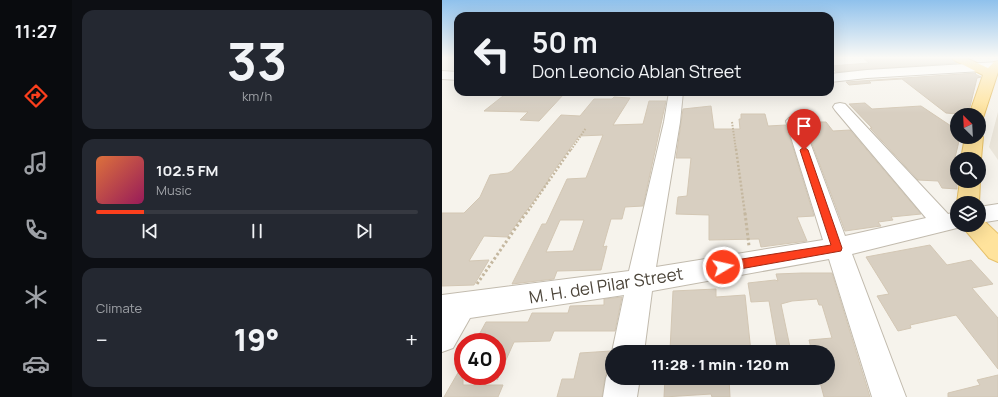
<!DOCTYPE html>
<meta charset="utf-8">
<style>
:root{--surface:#171b24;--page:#242831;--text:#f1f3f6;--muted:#9ea1a6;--line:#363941;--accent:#fc3f1d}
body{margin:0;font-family:Manrope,sans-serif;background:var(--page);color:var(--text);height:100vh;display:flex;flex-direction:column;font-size:15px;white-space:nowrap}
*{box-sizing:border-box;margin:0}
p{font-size:13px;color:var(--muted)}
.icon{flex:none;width:22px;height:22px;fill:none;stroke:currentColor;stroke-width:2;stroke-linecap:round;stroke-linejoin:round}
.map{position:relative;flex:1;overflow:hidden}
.panel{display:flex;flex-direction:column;gap:10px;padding:10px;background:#0d0f14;width:370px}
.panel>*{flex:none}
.banner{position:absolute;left:12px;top:12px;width:380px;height:84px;border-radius:12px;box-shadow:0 4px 16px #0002;background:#171b24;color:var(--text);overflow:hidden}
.needle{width:26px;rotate:336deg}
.fabs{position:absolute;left:508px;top:108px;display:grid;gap:8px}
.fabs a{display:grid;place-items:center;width:36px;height:36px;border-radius:50%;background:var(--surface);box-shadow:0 4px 16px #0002;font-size:20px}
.speed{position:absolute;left:12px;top:333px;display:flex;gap:8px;font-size:20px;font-weight:700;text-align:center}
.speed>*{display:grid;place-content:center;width:52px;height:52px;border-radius:50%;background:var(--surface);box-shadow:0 4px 16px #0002;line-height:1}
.speed .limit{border:6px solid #d22;background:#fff;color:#111}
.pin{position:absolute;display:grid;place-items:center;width:34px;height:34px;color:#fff;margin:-41px -17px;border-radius:50% 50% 50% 0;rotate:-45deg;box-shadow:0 0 4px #0007}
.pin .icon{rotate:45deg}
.me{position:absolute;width:44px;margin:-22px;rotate:81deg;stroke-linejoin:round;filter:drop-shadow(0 0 3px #0008)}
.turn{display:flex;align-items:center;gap:14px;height:84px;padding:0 12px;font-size:18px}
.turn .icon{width:52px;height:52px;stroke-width:2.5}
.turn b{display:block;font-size:28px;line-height:34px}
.big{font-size:30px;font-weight:800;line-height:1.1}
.panel .tile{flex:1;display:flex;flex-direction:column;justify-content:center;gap:6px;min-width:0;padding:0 14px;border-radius:12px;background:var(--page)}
.panel .dial{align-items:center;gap:0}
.dial b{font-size:52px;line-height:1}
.song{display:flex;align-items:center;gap:12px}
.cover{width:48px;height:48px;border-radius:6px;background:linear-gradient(135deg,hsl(20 70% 55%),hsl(330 70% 35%))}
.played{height:4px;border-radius:2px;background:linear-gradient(90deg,var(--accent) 15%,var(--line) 15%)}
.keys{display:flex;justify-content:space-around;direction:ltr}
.heat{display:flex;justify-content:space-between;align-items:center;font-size:22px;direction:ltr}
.trip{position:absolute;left:163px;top:345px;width:230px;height:40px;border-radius:20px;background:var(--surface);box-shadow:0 4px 16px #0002;font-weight:800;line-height:40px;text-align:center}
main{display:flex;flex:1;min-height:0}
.menu{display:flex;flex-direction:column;width:72px;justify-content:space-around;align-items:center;background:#090b0e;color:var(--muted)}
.menu .icon{width:28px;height:28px}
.menu .on{color:var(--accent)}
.menu b{font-size:18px;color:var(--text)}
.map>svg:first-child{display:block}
.residential{fill:#eae5da}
.building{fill:#d8cfc1;stroke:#d3c7b4;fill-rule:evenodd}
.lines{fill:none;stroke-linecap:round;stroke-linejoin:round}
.minor-casing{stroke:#c2bbae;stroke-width:2}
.major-casing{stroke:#e6c16a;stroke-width:2}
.path-far2{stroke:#c4b79f;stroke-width:2;stroke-dasharray:1.5 1.5;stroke-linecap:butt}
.path-far1{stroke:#c4b79f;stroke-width:2.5;stroke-dasharray:2 2;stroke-linecap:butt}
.path{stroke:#c4b79f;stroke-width:3;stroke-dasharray:2.5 2.5;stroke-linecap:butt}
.minor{fill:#fff;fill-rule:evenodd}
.major{fill:#ffe39c;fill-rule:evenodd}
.route{fill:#fc3f1d;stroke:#a42913}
.labels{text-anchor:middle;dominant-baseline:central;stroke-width:3.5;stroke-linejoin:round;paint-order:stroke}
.near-street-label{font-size:17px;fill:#4b4439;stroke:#fff}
</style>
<main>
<nav class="menu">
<b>11:27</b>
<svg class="icon on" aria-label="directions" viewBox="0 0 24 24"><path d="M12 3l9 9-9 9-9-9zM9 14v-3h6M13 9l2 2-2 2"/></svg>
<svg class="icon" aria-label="music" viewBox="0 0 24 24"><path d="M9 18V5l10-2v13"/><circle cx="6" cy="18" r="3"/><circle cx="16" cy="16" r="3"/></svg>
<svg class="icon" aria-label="phone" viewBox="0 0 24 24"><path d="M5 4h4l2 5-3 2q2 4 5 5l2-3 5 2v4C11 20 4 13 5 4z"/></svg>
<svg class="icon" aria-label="climate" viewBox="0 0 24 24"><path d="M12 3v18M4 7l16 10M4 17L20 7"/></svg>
<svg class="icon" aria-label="car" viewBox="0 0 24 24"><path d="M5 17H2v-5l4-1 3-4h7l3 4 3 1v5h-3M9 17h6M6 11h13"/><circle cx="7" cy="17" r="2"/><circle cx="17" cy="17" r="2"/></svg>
</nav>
<section class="panel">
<div class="tile dial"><b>33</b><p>km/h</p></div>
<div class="tile">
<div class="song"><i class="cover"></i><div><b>102.5 FM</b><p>Music</p></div></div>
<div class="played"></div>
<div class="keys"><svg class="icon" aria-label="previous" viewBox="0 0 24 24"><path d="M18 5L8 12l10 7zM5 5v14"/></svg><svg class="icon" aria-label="pause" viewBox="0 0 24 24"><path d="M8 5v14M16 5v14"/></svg><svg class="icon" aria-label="next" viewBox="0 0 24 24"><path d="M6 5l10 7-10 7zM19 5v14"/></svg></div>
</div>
<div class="tile"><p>Climate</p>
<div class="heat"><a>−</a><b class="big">19°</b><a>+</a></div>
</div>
</section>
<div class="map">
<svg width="556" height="397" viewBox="0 0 556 397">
<rect width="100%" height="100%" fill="#f6f3ec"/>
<path class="residential" d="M 556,112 L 556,160 L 547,147 Z"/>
<path class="building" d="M 421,58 L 509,58 L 515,63 L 394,72 L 388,66 L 427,63 Z
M 534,73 L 533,74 L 539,77 L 535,78 L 526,115 L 504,113 L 460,79 L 427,81 L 429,83 L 407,85 L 404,82 Z
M 66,92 L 105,92 L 103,94 L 122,94 L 97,121 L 78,120 L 86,112 L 42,111 Z
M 172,97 L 188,98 L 171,125 L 201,124 L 207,101 L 224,101 L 201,206 L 183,207 L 180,219 L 169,219 L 161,247 L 165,246 L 159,270 L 115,271 L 112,279 L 70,284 L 100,224 L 104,224 L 125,179 L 144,178 L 161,135 L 137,136 L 106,179 L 108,179 L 65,237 L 42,236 L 27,261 L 47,260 L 32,285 L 0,286 L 0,213 L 22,213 L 38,197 L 48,175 L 66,173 L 70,171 L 119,115 L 138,116 L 152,99 L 170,99 ZM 118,220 L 142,220 L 131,251 L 104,252 Z
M 423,103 L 430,109 L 479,106 L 515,130 L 515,137 L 518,137 L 511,166 L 515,166 L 515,189 L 500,188 L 496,181 L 476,180 L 428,128 L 430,128 L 407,104 Z
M 269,106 L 272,129 L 298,129 L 297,119 L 299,119 L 299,114 L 323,114 L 326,126 L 344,125 L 372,216 L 355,217 L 365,241 L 319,247 L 317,239 L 267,240 L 267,215 L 234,214 L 236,197 L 245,196 L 249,158 L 234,158 L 241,109 Z
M 367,113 L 374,122 L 384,122 L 391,131 L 408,130 L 479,214 L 449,217 L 451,220 L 436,222 L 439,226 L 403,231 L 361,120 L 353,114 Z
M 488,245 L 505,265 L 529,260 L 551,284 L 530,288 L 556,318 L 556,369 L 514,315 L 468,325 L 469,328 L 456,331 L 435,296 L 447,294 L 424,257 Z
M 360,273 L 390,273 L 428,397 L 382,397 L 377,378 L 386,378 L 386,352 L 370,352 L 367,340 L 390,338 L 380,305 L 377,305 L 375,299 L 350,301 L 339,304 L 349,352 L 336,352 L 327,301 L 309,302 L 306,283 L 333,280 L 336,281 L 334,274 Z
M 274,289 L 274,297 L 303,295 L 309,352 L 290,352 L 290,346 L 228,350 L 231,291 Z
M 180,297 L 173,331 L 112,331 L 108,341 L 72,342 L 55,380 L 55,342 L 33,342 L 44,322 L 86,322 L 90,313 L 126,313 L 128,306 L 162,305 L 162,299 Z
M 169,351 L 170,365 L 168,365 L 163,377 L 160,397 L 115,397 L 120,379 L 132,379 L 138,353 Z
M 21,364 L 21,385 L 61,385 L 56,397 L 2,397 Z
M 556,375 L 556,397 L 506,397 L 506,393 L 538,385 L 535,380 Z
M 223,378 L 287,378 L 288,397 L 270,397 L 269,394 L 222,397 Z"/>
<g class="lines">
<g class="minor-casing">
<path id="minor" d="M 556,62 L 556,70 L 425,78 L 388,82 L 388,74 L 425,70 Z
M 0,71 L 16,72 L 16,80 L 0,79 Z
M 227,92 L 241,92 L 238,122 L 214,267 L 381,240 L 344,121 L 347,118 L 352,116 L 357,118 L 360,121 L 403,236 L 484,218 L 393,110 L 391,107 L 393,104 L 398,103 L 403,104 L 506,214 L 515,212 L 515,225 L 523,226 L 410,254 L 464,397 L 430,397 L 387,259 L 210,291 L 202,352 L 170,352 L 182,295 L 28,318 L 11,348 L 0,352 L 0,295 L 187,271 L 222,122 Z
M 556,204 L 556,220 L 537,223 L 537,207 Z
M 169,366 L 170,378 L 198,378 L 195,397 L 161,397 L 164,378 Z"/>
</g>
<g class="major-casing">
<path id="major" d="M 510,58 L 524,58 L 546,68 L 552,62 L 556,61 L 556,72 L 541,118 L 537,119 L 537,115 L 527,115 L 541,75 L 512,60 Z
M 537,133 L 541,137 L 539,159 L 537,161 L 537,159 L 519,159 L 523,137 L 537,137 Z
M 537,179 L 538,181 L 537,203 L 515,203 L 518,181 L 537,181 Z
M 537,218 L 540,219 L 556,234 L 556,262 L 547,258 L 524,231 L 520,225 L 537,225 Z"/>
</g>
<path class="path-far2" d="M 290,122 L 294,150
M 129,150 L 144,128"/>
<path class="path-far1" d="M 294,149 L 303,214
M 84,214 L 129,149"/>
<path class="path" d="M 303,213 L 307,246
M 35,284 L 84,213"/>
<use href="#minor" class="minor"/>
<use href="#major" class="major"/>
</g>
<linearGradient id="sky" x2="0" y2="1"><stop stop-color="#8fc1ec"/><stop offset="0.51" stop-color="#fbfaf6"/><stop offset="1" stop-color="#fbfaf6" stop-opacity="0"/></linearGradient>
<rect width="556" height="113" fill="url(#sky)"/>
<path class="route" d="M 362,147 L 366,150 L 400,248 L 399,251 L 281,272 L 277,270 L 276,267 L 277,264 L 281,262 L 389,245 L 358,150 Z"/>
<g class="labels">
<g class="near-street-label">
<text transform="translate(164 285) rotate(-9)">M. H. del Pilar Street</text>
</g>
</g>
</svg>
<div class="fabs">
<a><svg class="needle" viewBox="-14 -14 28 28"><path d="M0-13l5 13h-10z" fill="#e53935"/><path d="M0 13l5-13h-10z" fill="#9ea1a6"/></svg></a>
<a><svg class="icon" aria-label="search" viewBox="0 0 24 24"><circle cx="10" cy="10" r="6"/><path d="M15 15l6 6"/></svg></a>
<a><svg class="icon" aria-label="layers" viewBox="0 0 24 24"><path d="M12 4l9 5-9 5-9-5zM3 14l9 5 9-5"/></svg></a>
</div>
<div class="speed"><div class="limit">40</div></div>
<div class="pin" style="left:362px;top:150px;background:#d93025"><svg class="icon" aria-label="arrive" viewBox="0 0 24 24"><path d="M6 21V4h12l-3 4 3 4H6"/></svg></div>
<svg class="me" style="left:281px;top:267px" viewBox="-20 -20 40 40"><circle r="17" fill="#fc3f1d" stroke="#fff" stroke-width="3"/><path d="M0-11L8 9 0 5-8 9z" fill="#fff"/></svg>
<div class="trip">11:28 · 1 min · 120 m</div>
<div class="banner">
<div class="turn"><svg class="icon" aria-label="left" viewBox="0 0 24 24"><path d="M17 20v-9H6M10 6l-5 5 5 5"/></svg><div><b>50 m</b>Don Leoncio Ablan Street</div></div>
</div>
</div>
</main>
